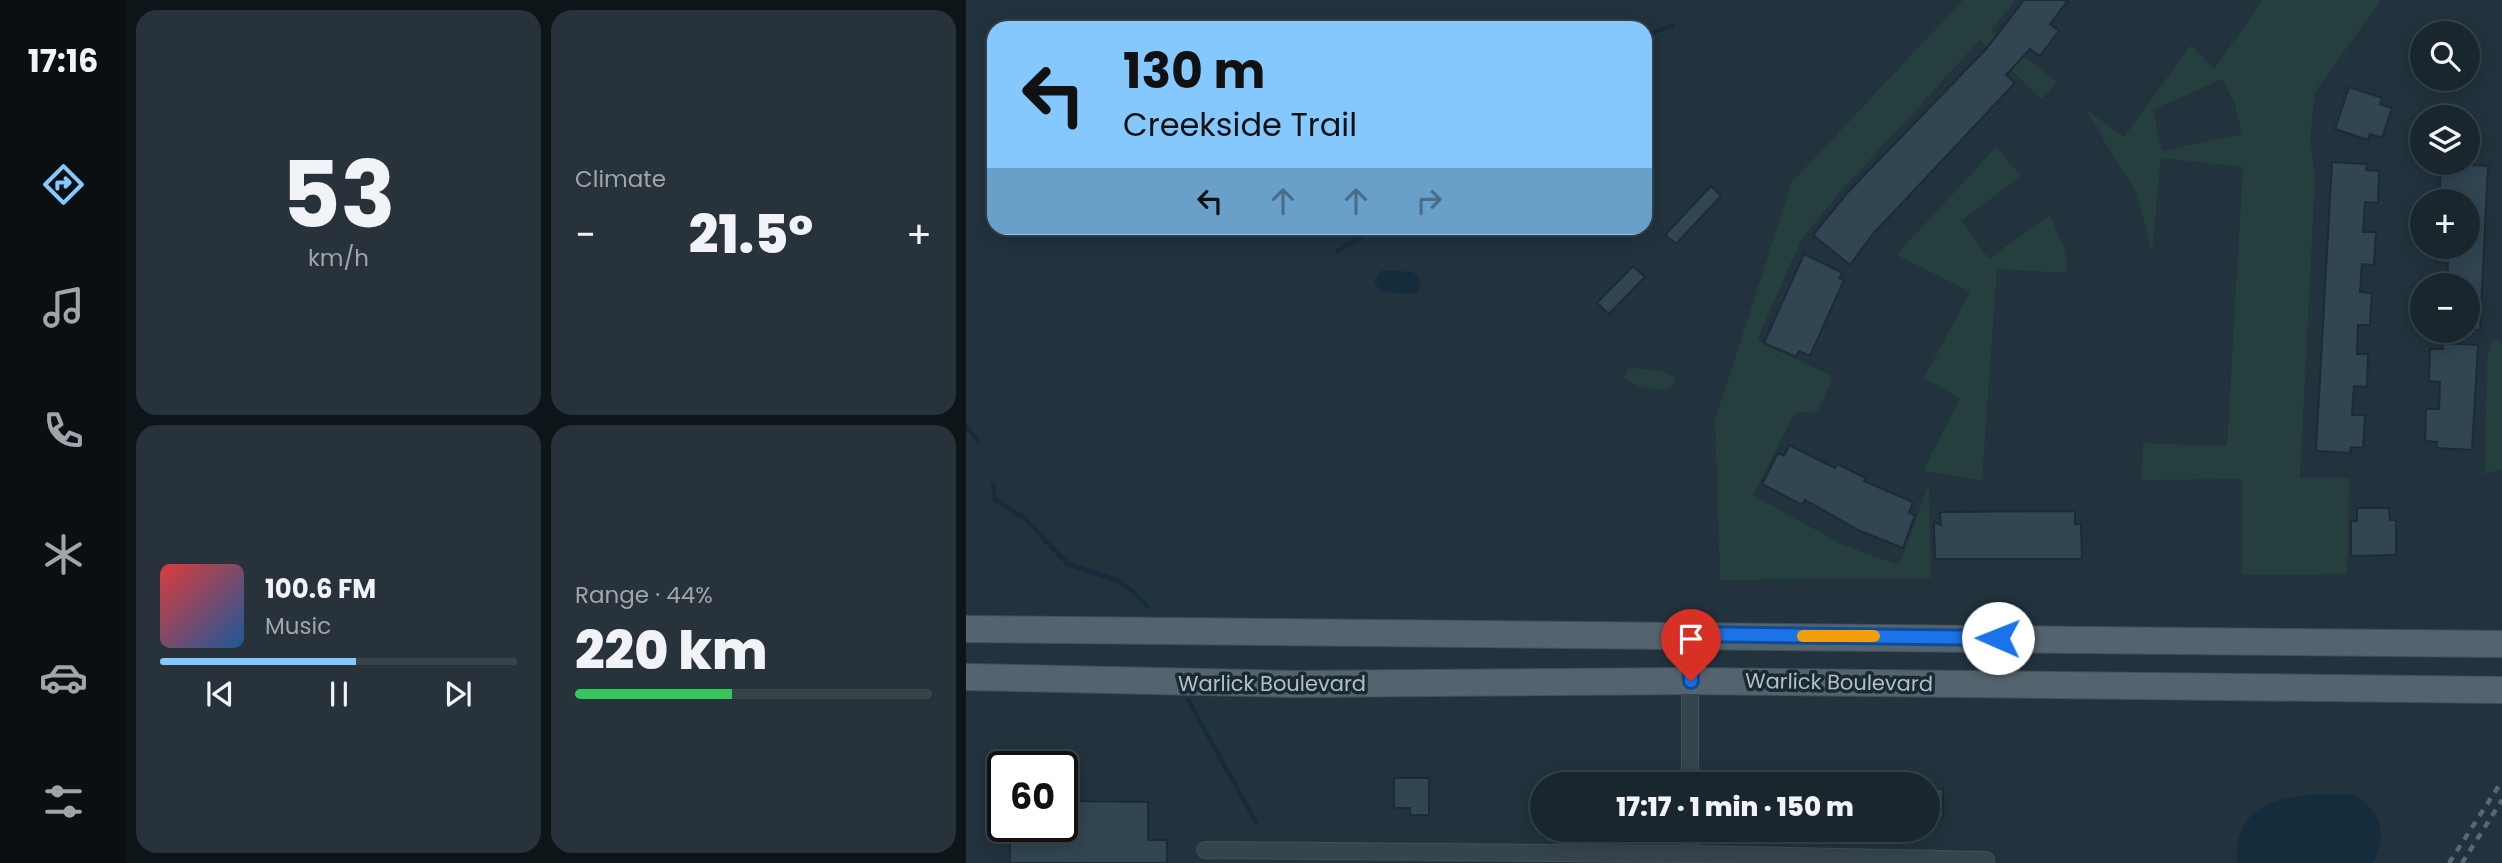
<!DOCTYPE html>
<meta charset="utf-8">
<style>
:root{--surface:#1a262e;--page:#27323a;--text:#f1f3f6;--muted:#9fa5aa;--line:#38434a;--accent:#84c8fd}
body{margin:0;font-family:Poppins,sans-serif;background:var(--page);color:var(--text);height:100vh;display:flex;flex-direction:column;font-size:26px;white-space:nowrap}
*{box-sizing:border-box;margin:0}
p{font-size:23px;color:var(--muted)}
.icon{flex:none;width:38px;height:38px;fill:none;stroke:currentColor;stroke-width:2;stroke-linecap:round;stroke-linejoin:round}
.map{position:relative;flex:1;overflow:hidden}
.drawer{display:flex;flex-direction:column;gap:10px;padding:10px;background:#0e1519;width:840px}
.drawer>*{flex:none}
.hud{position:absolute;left:21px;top:21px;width:665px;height:214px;border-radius:21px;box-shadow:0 4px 18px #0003,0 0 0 2px var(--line);background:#84c8fd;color:#111;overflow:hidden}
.buttons{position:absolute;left:1444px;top:21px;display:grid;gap:14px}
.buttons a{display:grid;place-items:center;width:70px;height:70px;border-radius:50%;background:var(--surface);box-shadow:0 4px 18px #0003,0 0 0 2px var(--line);font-size:35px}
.speed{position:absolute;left:21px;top:751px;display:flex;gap:14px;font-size:35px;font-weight:700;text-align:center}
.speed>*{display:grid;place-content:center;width:91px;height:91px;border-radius:50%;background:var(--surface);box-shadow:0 4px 18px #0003,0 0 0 2px var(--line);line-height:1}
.speed .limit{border:4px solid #111;border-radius:10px;background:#fff;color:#111}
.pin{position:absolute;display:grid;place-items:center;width:60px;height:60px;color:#fff;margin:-72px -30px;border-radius:50% 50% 50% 0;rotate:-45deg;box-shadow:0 0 7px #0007}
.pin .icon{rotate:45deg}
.me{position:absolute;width:77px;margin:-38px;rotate:271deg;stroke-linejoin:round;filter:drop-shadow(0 0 5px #0008)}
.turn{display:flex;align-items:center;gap:24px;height:147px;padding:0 21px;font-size:32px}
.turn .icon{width:91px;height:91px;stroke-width:2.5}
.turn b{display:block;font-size:49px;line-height:60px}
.lanes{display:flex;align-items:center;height:66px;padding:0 21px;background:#0003;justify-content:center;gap:35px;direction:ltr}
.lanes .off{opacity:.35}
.big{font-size:52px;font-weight:800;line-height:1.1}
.drawer .widget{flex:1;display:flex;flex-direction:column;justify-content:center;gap:10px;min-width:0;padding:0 24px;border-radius:21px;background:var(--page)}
.drawer .dial{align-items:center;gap:0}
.dial b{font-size:91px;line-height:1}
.song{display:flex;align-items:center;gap:21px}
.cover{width:84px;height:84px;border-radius:10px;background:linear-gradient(135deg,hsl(0 70% 55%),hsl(210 70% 35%))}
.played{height:7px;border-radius:4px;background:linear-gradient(90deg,var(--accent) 55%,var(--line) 55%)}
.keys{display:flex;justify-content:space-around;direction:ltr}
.heat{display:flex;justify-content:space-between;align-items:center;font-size:38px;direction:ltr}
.charge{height:10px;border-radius:5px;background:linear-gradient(90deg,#34c759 44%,var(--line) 0)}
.drawer .tiles{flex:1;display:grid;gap:10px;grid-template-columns:repeat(2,1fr)}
.trip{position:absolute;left:564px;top:772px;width:410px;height:70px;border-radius:35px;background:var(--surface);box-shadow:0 4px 18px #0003,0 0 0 2px var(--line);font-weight:800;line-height:70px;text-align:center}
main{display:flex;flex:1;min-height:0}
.dock{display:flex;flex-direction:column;width:126px;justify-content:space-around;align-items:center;background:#0a0f12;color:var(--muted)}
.dock .icon{width:49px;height:49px}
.dock .selected{color:var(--accent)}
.dock b{font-size:32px;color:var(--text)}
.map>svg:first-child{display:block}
.green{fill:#243f3d;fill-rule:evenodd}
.water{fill:#152c3c}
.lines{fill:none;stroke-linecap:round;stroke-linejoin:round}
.stream{stroke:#152c3c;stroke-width:4.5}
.building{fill:#314552;stroke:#1d2b35;stroke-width:2}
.street-casing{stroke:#42505a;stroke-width:18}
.primary-casing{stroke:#42505a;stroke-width:28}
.street{stroke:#36444e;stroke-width:16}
.primary{stroke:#54646e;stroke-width:26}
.rail{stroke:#586975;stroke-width:4.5;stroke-dasharray:7 7;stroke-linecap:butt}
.route-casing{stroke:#114b97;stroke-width:18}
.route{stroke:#1a73e8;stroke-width:12}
.slow{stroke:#f59e0b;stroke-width:12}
.labels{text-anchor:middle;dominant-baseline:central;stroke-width:7;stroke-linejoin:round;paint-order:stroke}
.street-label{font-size:21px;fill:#b2bfc9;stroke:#1b2933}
</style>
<main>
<nav class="dock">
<b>17:16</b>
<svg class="icon selected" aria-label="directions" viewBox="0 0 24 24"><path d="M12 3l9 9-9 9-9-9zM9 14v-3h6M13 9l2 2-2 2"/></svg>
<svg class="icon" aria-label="music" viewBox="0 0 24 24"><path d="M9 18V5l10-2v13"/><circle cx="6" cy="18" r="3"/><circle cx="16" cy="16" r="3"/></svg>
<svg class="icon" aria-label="phone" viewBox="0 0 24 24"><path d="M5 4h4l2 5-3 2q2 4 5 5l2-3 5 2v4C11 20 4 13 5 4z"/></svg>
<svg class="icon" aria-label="climate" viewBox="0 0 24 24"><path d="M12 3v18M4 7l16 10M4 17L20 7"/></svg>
<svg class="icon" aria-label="car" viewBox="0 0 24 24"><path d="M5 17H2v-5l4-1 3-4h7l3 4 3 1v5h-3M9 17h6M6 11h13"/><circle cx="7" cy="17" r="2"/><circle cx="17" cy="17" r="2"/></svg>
<svg class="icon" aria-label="filters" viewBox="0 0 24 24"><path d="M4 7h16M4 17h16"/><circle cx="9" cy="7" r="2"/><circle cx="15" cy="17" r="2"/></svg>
</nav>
<section class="drawer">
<div class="tiles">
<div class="widget dial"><b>53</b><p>km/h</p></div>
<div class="widget"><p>Climate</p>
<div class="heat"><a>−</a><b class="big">21.5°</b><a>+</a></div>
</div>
<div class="widget">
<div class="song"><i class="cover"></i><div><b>100.6 FM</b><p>Music</p></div></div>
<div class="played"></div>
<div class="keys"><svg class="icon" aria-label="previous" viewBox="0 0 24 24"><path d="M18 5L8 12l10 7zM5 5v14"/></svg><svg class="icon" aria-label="pause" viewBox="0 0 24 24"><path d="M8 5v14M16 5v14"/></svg><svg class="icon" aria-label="next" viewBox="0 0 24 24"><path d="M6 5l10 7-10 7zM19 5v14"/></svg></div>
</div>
<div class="widget"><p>Range · 44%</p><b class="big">220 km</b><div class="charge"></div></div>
</div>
</section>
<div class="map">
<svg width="1536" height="863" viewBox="0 0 1536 863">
<rect width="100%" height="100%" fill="#22333e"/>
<path class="green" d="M 997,0 L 1049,0 L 1025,30 L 1091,82 L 1076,99 L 1014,40 L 875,191 L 835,240 L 791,340 L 867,377 L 852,411 L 829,413 L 787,495 L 877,545 L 933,565 L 963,484 L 965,578 L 754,580 L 749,420 L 826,182 Z
M 1297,0 L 1415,0 L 1349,92 L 1344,141 L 1349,179 L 1334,478 L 1383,478 L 1381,574 L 1276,575 L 1276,479 L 1175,480 L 1177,443 L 1261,446 L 1277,167 L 1195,158 L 1186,251 L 1171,194 L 1118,108 L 1158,137 L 1225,45 L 1248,69 ZM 1256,79 L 1269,104 L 1276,134 L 1196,151 L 1187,110 Z
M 1030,147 L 1055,176 L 995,221 L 1023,259 L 1084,215 L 1098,247 L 1102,273 L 1031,269 L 1016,480 L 957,471 L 994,398 L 958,378 L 1004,292 L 930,255 Z
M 1527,338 L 1536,344 L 1536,469 L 1519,474 L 1521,358 Z
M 667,368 L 696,371 L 709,378 L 709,384 C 699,394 667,388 659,377 L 661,370 Z"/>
<path class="water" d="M 416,270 L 447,272 L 455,282 L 451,294 L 415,292 L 408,281 Z
M 1388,795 C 1417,813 1421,833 1407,863 L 1271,863 C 1266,792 1339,793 1388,795 Z"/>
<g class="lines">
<path class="stream" d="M 679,36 L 706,25
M 372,251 L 409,228
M 0,426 L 12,441
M 27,484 L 29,499 L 57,517 L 102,564 L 150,580 L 165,590 L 182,607
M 222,700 L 290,822"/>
</g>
<path class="building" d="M 1058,0 L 1102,0 L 1084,24 L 1093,31 L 1074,56 L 1064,49 L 1040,75 L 1049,83 L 907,234 L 884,265 L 847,235 L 882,192 L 1021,48 Z
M 1383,87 L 1416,98 L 1414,104 L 1426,108 L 1416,138 L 1404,134 L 1402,140 L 1369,129 Z
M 1366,162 L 1401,164 L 1400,170 L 1413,171 L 1412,203 L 1399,202 L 1397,232 L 1410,232 L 1408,265 L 1396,264 L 1394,292 L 1406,293 L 1404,325 L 1392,325 L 1391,354 L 1402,354 L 1401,387 L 1388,386 L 1386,415 L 1399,415 L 1397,448 L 1385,447 L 1384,453 L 1350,451 Z
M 1488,164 L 1522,166 L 1514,330 L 1502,329 L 1502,285 L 1481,285 L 1482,263 L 1470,262 L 1471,247 L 1502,247 L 1502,201 L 1473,201 L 1475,170 L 1487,170 Z
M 745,186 L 755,196 L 710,244 L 699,235 Z
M 838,254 L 877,273 L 873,278 L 878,280 L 844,356 L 833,351 L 830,357 L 798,343 Z
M 667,266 L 679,277 L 643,314 L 631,303 Z
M 1477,343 L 1512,345 L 1506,450 L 1471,448 L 1471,442 L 1459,441 L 1460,409 L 1473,409 L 1474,382 L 1463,381 L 1464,349 L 1477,349 Z
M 823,445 L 869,468 L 871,464 L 900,478 L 898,481 L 947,502 L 943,513 L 949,515 L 937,548 L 894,531 L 839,500 L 836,505 L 796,484 L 812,453 L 818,456 Z
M 1391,508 L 1423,508 L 1424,520 L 1430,520 L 1430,555 L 1385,556 L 1385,521 L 1391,521 Z
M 1109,511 L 1109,524 L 1115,524 L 1116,559 L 969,559 L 968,522 L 975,525 L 974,512 Z
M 428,778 L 463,778 L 463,815 L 444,815 L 444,808 L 428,808 Z
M 961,788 L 977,789 L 977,817 L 961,817 Z
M 96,801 L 182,802 L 182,840 L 201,840 L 201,863 L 44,863 L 44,826 L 96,826 Z"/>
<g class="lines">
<g class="street-casing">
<path id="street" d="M 724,784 L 724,634
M 239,850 L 723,854 L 1020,860
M 723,854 L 723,830"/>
</g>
<g class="primary-casing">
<path id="primary" d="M 0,629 L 1536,644
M 0,677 L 329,684 L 725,681 L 1536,690"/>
</g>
<use href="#street" class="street"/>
<use href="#primary" class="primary"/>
<path class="rail" d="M 1483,863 L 1536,781
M 1496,863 L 1536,800"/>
</g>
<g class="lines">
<g class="route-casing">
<path id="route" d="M 725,681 L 724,634 L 1032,638"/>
</g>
<use href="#route" class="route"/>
<path class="slow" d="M 837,636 L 908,636"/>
</g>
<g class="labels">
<g class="street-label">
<text transform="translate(873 682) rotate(1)">Warlick Boulevard</text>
<text x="306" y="683">Warlick Boulevard</text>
</g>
</g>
</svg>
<div class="buttons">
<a><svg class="icon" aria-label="search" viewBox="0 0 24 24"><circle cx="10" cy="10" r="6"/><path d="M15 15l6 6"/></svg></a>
<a><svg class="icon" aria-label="layers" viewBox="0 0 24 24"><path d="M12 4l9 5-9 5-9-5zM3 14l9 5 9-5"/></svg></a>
<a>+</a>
<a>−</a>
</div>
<div class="speed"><div class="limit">60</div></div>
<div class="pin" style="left:725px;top:681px;background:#d93025"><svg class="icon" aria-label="arrive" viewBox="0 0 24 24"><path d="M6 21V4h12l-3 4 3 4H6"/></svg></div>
<svg class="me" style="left:1032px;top:638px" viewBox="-20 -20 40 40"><circle r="19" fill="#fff"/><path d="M0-13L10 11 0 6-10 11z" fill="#1a73e8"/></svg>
<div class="trip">17:17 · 1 min · 150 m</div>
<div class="hud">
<div class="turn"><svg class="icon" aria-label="left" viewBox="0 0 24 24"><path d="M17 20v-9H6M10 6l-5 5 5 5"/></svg><div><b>130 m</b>Creekside Trail</div></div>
<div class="lanes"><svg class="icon" aria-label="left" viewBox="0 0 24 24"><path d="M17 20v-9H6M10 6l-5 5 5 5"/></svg><svg class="icon off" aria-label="ahead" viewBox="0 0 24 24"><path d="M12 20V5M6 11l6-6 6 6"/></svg><svg class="icon off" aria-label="ahead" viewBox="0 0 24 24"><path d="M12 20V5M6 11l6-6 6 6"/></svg><svg class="icon off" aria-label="right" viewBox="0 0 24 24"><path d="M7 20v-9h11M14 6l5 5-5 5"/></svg></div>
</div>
</div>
</main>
